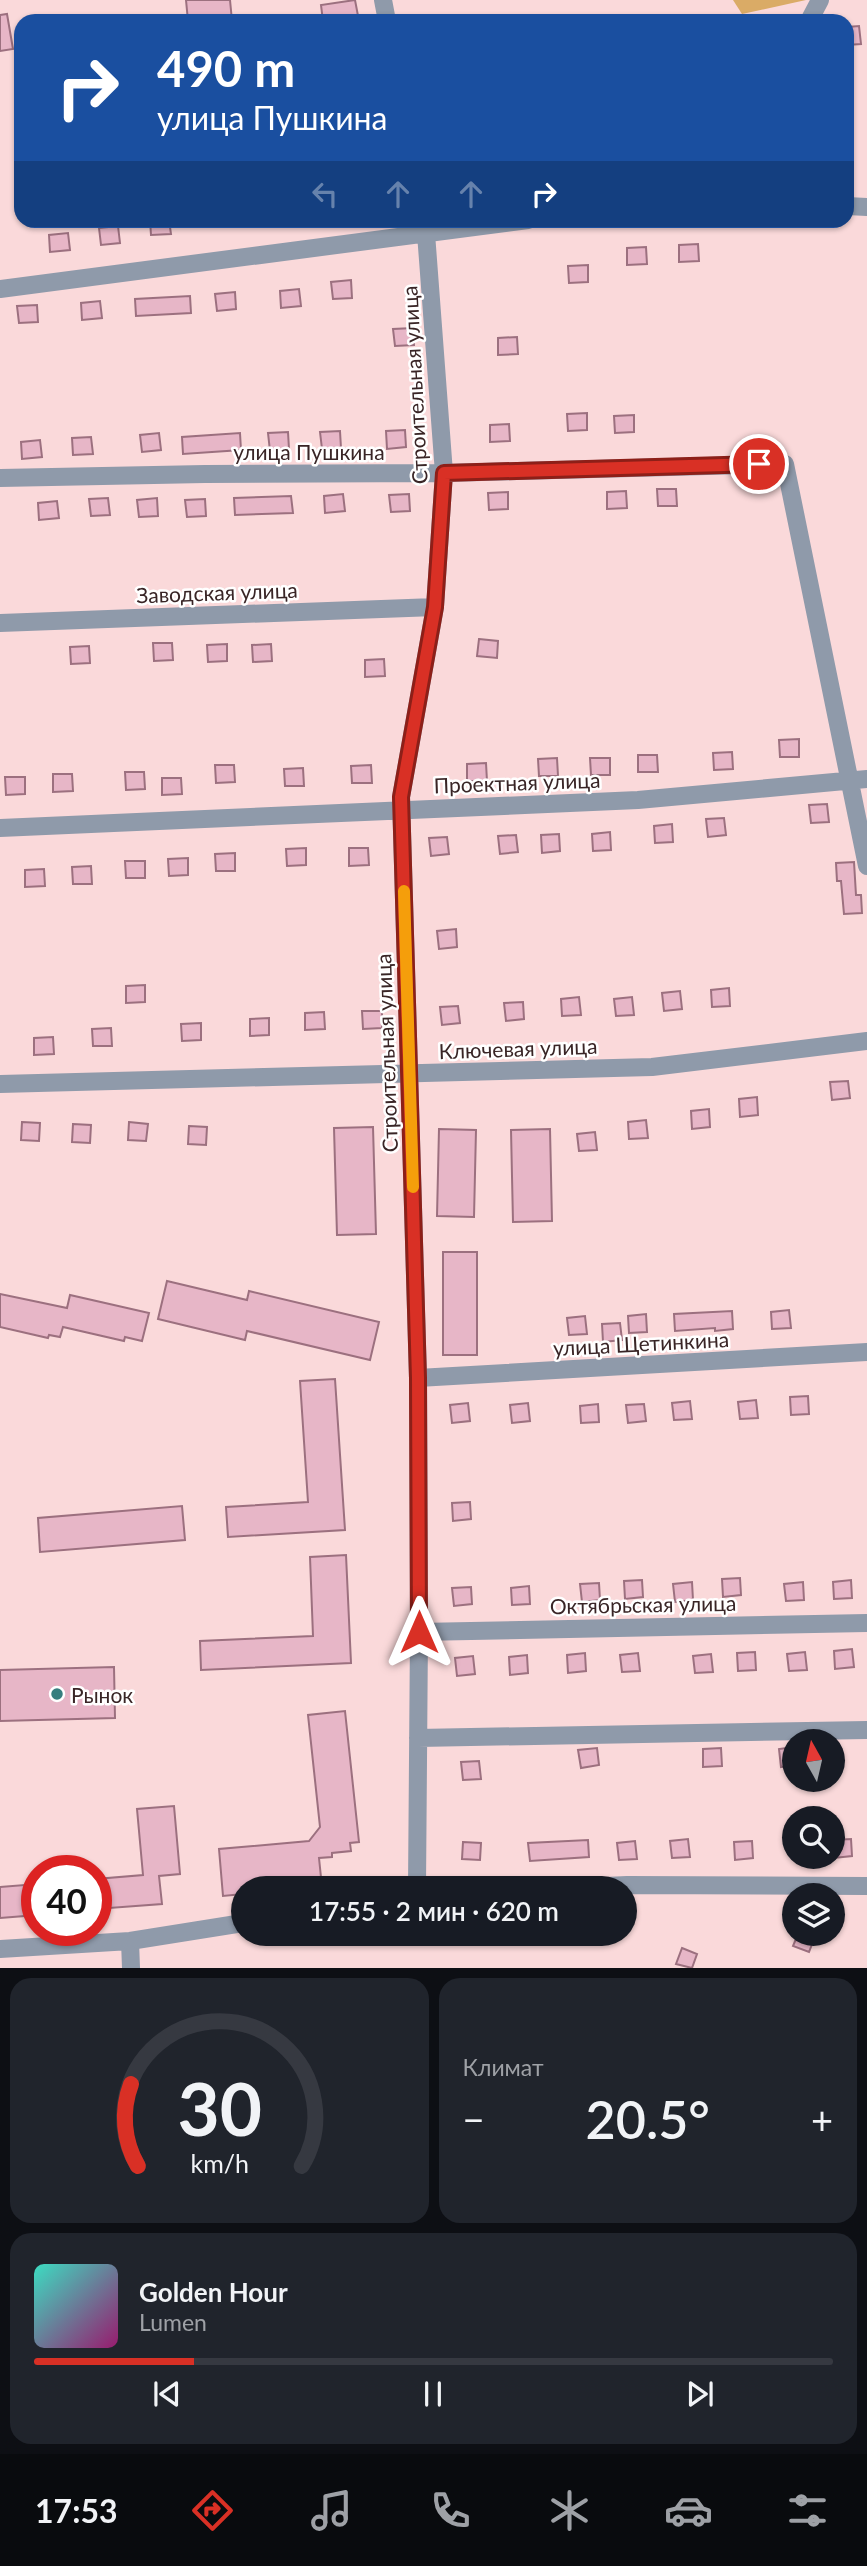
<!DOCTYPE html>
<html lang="ru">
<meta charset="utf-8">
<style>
:root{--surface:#171b24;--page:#20242c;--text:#f1f3f6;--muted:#9ea1a6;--line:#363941;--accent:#d93025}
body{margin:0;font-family:Lato,sans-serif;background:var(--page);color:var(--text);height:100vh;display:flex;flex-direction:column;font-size:26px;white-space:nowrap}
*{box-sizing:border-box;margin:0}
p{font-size:23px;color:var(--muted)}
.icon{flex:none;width:38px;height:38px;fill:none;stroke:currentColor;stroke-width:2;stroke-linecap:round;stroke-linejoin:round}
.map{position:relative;height:1968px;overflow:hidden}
.details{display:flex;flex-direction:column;gap:10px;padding:10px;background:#0d0f14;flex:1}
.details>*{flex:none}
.top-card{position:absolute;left:14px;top:14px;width:840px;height:214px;border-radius:21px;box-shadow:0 2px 5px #0004;background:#1a4fa0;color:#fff;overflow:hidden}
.needle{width:46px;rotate:352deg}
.controls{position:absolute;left:782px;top:1729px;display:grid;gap:14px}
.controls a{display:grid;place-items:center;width:63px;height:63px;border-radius:50%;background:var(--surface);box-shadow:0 2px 5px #0004;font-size:35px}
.speed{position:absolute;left:21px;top:1855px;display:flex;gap:14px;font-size:35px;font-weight:700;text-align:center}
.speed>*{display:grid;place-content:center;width:91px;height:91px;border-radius:50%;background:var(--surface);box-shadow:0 2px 5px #0004;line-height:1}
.speed .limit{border:10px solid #d22;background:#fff;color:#111}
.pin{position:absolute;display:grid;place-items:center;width:60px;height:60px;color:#fff;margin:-30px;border:4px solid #fff;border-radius:50%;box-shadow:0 2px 7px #0007}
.me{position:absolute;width:77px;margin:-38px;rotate:0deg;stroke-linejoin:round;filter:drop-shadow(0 0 5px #0008)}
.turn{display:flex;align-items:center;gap:24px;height:147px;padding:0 28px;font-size:32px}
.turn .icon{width:91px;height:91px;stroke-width:2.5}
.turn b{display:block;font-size:49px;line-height:60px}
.lanes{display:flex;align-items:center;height:66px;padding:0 28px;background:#0003;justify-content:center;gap:35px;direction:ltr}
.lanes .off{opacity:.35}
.big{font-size:52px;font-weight:600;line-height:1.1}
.details .widget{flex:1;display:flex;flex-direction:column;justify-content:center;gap:10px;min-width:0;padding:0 24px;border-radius:21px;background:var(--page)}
.details .dial{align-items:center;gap:0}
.dial svg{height:182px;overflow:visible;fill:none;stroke:var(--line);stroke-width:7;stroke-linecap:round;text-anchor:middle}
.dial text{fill:var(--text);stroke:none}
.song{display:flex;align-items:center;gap:21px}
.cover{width:84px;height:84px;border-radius:10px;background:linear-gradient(135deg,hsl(170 70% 55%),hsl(320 70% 35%))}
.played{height:7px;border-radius:4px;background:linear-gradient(90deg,var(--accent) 20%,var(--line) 20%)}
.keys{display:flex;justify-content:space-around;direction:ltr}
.heat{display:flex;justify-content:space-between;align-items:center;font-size:38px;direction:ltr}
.details .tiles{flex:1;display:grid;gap:10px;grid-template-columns:1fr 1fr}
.widget:last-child{grid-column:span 2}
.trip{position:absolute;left:231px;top:1876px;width:406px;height:70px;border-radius:35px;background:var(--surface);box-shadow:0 2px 5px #0004;font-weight:600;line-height:70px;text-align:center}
.tab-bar{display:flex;height:112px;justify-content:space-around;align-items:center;background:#090b0e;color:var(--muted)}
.tab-bar .icon{width:49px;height:49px}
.tab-bar .on{color:var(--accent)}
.tab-bar b{font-size:32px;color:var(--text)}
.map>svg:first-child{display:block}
.green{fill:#daab66}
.building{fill:#e7b6c7;stroke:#9c707f;stroke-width:2}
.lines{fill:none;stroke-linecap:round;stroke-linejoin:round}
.minor{stroke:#8f9aaa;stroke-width:18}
.route-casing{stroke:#8d1f18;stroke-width:18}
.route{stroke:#d93025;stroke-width:12}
.slow{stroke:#f59e0b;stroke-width:12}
.poi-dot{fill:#357e7e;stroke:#fff;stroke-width:2.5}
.labels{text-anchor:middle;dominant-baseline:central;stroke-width:5;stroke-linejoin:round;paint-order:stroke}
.street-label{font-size:21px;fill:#392526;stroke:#fff}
.poi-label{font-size:21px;fill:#392526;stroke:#fff;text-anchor:start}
</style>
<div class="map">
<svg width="867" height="1968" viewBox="0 0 867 1968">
<rect width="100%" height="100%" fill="#fad9da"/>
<path class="green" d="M 733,0 L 806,0 L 742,14 Z"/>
<path class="building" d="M 186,0 L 230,0 L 232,21 L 188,21 Z
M 355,0 L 359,21 L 323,21 L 321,5 Z
M 7,14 L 13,49 L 0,51 L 0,15 Z
M 859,26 L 861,44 L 847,45 L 847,27 Z
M 150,220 L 169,220 L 171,234 L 151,235 Z
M 118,226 L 120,243 L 101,245 L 99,228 Z
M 68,233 L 70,250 L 50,252 L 49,235 Z
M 698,244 L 699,261 L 679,262 L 679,245 Z
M 646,247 L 647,264 L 627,265 L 627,248 Z
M 588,265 L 588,282 L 569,283 L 568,266 Z
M 351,280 L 352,298 L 333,299 L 331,282 Z
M 299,289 L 301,306 L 281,308 L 280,291 Z
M 235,292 L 236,309 L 217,311 L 215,294 Z
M 190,296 L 191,313 L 136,316 L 135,299 Z
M 100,301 L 102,318 L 82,320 L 81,303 Z
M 37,305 L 38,322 L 19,323 L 17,306 Z
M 413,328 L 414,345 L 395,346 L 393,329 Z
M 517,337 L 518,354 L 498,355 L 498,338 Z
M 587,413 L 587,430 L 568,431 L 567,414 Z
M 634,415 L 634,432 L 615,433 L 614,416 Z
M 509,424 L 510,441 L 490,442 L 490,425 Z
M 405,430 L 406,447 L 387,449 L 386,431 Z
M 340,431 L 341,448 L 322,449 L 320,432 Z
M 288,432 L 289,449 L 270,451 L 268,433 Z
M 159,433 L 161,450 L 142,452 L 140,435 Z
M 240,433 L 241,450 L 183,454 L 182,437 Z
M 91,437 L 93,454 L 73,455 L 72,438 Z
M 40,440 L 42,457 L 22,459 L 21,442 Z
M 657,489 L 676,489 L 677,506 L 658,506 Z
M 626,491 L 627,508 L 607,509 L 607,492 Z
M 508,492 L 508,509 L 489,510 L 488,493 Z
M 343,494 L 345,511 L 325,513 L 324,496 Z
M 409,494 L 410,511 L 391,512 L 389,495 Z
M 291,496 L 293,513 L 235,515 L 234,498 Z
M 108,498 L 110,515 L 91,516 L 89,499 Z
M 157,498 L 158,516 L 139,517 L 137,500 Z
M 205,499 L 206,516 L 187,517 L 185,500 Z
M 57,501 L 59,518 L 39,520 L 38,503 Z
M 479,639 L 498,641 L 497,658 L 477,656 Z
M 153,643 L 172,643 L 173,660 L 154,661 Z
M 227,644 L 227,661 L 208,662 L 207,645 Z
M 271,644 L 272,661 L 253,662 L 252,645 Z
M 89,646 L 90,663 L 71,664 L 70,647 Z
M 384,659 L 385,676 L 365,677 L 365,660 Z
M 799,739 L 799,757 L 780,757 L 779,740 Z
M 732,752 L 733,769 L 714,770 L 713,753 Z
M 638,755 L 657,755 L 658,772 L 638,772 Z
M 557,758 L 558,776 L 539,776 L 538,759 Z
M 590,758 L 610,758 L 610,775 L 591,775 Z
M 486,763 L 487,781 L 467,781 L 467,764 Z
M 215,765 L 234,765 L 235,782 L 216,783 Z
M 371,765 L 372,783 L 352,783 L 351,766 Z
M 303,768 L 304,786 L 285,786 L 284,769 Z
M 125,772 L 144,772 L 145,789 L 126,790 Z
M 53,774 L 72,774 L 73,791 L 53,792 Z
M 5,777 L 25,777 L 25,794 L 6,795 Z
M 162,778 L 181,778 L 182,794 L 162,795 Z
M 827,804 L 829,822 L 811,823 L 809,805 Z
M 724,818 L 726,835 L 708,837 L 706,819 Z
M 672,824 L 673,842 L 655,843 L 654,826 Z
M 610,832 L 611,850 L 593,851 L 592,834 Z
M 559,834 L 560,851 L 542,853 L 541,835 Z
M 516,835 L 518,852 L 500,854 L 498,836 Z
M 447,837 L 449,854 L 431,856 L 429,838 Z
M 306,848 L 306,865 L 287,866 L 286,849 Z
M 349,848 L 368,848 L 369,865 L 349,866 Z
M 235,853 L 235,871 L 216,871 L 215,854 Z
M 188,858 L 188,875 L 169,876 L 168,859 Z
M 125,861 L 145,861 L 145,878 L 126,878 Z
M 854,862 L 856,895 L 861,895 L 862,913 L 844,914 L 841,881 L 837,881 L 836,863 Z
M 91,866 L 92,884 L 73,884 L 72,867 Z
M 44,869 L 45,886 L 25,887 L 25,870 Z
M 456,929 L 457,947 L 439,949 L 437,931 Z
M 145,985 L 145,1002 L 126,1003 L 126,986 Z
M 729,988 L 730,1006 L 712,1007 L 711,990 Z
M 680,991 L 682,1009 L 664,1011 L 662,993 Z
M 579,997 L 581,1015 L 562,1016 L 561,999 Z
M 632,997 L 634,1015 L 616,1016 L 614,999 Z
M 523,1002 L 524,1019 L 506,1021 L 504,1003 Z
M 458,1006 L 460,1023 L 442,1025 L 440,1007 Z
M 362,1011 L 382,1011 L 382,1028 L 363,1029 Z
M 324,1012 L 325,1029 L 305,1030 L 305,1013 Z
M 269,1018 L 269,1035 L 250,1036 L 250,1019 Z
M 201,1023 L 201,1040 L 182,1041 L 181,1024 Z
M 111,1028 L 112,1046 L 93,1046 L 92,1029 Z
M 53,1037 L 54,1054 L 34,1055 L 34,1038 Z
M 848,1081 L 850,1098 L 832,1100 L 830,1082 Z
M 757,1097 L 758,1115 L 740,1117 L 739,1099 Z
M 709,1109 L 710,1127 L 692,1129 L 691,1111 Z
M 646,1120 L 648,1138 L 629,1139 L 628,1122 Z
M 22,1122 L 40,1123 L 39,1141 L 21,1140 Z
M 129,1122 L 148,1124 L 146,1141 L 128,1140 Z
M 73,1124 L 91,1125 L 90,1143 L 72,1142 Z
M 189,1126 L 207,1127 L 206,1145 L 188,1144 Z
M 373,1127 L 376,1234 L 337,1235 L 334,1128 Z
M 439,1129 L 476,1130 L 474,1217 L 437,1216 Z
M 550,1129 L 552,1221 L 513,1222 L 511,1130 Z
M 595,1132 L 597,1150 L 579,1151 L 577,1134 Z
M 443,1252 L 477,1252 L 477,1355 L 443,1355 Z
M 167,1281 L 247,1300 L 249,1291 L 379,1322 L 370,1360 L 247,1331 L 245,1340 L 158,1319 Z
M 0,1294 L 67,1308 L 70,1295 L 149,1313 L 142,1341 L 125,1337 L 124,1341 L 63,1327 L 60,1337 L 49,1335 L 48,1338 L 0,1327 Z
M 789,1310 L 791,1328 L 772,1329 L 771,1312 Z
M 732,1311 L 733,1329 L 715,1331 L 715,1328 L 675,1331 L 674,1314 Z
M 646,1314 L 647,1332 L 629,1333 L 628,1316 Z
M 585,1316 L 587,1334 L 569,1335 L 567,1318 Z
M 620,1323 L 622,1340 L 603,1342 L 602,1324 Z
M 335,1379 L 345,1530 L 228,1537 L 226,1507 L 308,1502 L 300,1381 Z
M 808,1396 L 809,1414 L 791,1415 L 790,1397 Z
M 756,1400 L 758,1418 L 740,1419 L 738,1402 Z
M 690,1401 L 692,1419 L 674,1420 L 672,1403 Z
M 468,1403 L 470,1421 L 452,1423 L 450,1405 Z
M 528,1403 L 530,1421 L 512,1423 L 510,1405 Z
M 598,1404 L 599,1422 L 581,1423 L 580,1406 Z
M 644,1404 L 646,1421 L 628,1423 L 626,1405 Z
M 470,1502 L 471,1519 L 453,1521 L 452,1503 Z
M 182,1506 L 185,1540 L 40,1552 L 38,1518 Z
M 346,1555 L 351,1663 L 201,1670 L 200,1641 L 313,1636 L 310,1557 Z
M 740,1578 L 741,1595 L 723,1597 L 722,1579 Z
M 642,1580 L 643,1597 L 625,1599 L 624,1581 Z
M 851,1580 L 852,1598 L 834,1599 L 833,1582 Z
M 692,1582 L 693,1600 L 675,1602 L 673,1584 Z
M 803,1582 L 804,1600 L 786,1601 L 784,1584 Z
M 599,1583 L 600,1600 L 582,1602 L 580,1584 Z
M 529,1586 L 530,1604 L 512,1605 L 511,1588 Z
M 471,1587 L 472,1604 L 454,1606 L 452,1588 Z
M 852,1649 L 854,1667 L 835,1669 L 834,1651 Z
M 755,1652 L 756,1670 L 738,1671 L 737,1653 Z
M 805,1652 L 807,1670 L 789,1671 L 787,1654 Z
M 585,1653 L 586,1671 L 568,1673 L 567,1655 Z
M 638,1653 L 640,1671 L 622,1672 L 620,1655 Z
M 711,1654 L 713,1672 L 695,1673 L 693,1656 Z
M 527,1655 L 528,1673 L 510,1675 L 509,1657 Z
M 473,1656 L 475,1674 L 457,1676 L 455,1658 Z
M 114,1667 L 115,1718 L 0,1721 L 0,1670 Z
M 345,1711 L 359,1842 L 350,1843 L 351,1851 L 332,1853 L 332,1857 L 319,1858 L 322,1887 L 243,1888 L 243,1894 L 223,1896 L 219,1849 L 309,1841 L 320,1827 L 308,1715 Z
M 794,1747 L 794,1765 L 781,1767 L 779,1749 Z
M 597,1748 L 599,1765 L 581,1768 L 578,1750 Z
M 721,1748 L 722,1766 L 703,1767 L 703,1749 Z
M 479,1761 L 481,1779 L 463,1780 L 461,1762 Z
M 174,1806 L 180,1874 L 159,1876 L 162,1904 L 96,1909 L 96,1879 L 143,1875 L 137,1809 Z
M 688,1839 L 690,1857 L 672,1858 L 670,1841 Z
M 851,1839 L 852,1856 L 834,1858 L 833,1840 Z
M 588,1840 L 589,1857 L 530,1861 L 528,1843 Z
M 635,1841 L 637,1859 L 619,1860 L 617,1843 Z
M 752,1841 L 753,1858 L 735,1860 L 734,1842 Z
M 463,1842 L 481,1843 L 480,1860 L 462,1859 Z
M 37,1884 L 37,1915 L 0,1918 L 0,1887 Z
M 798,1934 L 816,1934 L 809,1952 L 793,1946 Z
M 682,1948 L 697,1954 L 692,1968 L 676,1964 Z"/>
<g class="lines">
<path class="minor" d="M 383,0 L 387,21
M 809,21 L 820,0
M 847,206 L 867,207
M 0,289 L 528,220
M 0,478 L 205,474 L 444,473 L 785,464 L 867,866
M 0,623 L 435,607
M 0,828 L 638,800 L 867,779
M 0,1084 L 652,1067 L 867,1041
M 418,1378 L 867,1352
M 419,1632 L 867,1623
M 418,1738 L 867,1730
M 417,1888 L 419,1632 L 418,1378 L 401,797 L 435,607 L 444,473 L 425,220
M 563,1888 L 627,1885 L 867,1886
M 130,1941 L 131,1968
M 0,1949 L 130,1941 L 243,1923"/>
</g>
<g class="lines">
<g class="route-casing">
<path id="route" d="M 419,1632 L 418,1378 L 401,797 L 435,607 L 444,473 L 759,464"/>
</g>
<use href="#route" class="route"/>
<path class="slow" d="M 404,891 L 413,1187"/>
</g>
<circle class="poi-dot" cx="57" cy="1694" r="7"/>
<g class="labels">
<g class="street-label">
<text transform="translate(414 385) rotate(-93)">Строительная улица</text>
<text x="309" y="451">улица Пушкина</text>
<text transform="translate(217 592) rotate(-2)">Заводская улица</text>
<text transform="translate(517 782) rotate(-2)">Проектная улица</text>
<text transform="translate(518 1048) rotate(-2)">Ключевая улица</text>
<text transform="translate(386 1053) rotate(-92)">Строительная улица</text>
<text transform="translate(641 1343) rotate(-3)">улица Щетинкина</text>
<text transform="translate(643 1604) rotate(-1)">Октябрьская улица</text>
</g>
<g class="poi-label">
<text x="71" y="1694">Рынок</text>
</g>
</g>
</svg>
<div class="controls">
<a><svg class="needle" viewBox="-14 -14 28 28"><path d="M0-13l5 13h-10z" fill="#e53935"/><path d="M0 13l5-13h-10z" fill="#9ea1a6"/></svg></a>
<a><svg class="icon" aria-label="search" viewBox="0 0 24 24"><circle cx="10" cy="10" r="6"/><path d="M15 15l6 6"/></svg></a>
<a><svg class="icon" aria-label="layers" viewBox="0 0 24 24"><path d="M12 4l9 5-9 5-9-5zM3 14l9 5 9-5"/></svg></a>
</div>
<div class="speed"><div class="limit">40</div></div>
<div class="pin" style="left:759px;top:464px;background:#d93025"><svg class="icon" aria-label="arrive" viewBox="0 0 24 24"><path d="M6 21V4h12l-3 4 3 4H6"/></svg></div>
<svg class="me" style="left:419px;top:1632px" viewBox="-20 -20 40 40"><path d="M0-17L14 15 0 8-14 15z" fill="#d93025" stroke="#fff" stroke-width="4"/></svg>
<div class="trip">17:55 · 2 мин · 620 m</div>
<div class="top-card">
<div class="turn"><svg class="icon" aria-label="right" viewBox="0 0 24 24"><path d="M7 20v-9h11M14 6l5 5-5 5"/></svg><div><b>490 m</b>улица Пушкина</div></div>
<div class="lanes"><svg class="icon off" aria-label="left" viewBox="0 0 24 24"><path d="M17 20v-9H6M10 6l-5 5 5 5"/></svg><svg class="icon off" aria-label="ahead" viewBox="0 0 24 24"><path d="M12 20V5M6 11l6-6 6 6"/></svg><svg class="icon off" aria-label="ahead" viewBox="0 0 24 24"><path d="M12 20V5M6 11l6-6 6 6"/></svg><svg class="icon" aria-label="right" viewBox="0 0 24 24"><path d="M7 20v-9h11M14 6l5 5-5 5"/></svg></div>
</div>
</div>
<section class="details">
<div class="tiles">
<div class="widget dial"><svg viewBox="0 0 100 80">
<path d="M14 69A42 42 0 1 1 86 69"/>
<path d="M14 69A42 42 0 0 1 11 33" stroke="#d93025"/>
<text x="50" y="56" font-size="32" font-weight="700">30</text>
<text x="50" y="72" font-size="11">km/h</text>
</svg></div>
<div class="widget"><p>Климат</p>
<div class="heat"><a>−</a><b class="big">20.5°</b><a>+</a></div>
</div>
<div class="widget">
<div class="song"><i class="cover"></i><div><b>Golden Hour</b><p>Lumen</p></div></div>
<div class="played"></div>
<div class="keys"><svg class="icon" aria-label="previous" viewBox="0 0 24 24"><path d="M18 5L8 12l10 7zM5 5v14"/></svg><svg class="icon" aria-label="pause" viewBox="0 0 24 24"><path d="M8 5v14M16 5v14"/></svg><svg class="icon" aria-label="next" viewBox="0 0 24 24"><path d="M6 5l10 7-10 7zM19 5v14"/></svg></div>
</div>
</div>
</section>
<nav class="tab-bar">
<b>17:53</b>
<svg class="icon on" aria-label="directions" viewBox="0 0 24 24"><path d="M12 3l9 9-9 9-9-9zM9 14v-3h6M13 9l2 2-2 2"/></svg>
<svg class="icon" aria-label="music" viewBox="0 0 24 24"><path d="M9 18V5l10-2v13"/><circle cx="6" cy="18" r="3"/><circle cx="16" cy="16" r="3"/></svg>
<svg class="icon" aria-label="phone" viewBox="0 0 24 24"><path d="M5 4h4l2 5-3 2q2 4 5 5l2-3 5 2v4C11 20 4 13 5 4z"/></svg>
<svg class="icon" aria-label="climate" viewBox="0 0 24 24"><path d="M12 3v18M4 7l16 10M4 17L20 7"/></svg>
<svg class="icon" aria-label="car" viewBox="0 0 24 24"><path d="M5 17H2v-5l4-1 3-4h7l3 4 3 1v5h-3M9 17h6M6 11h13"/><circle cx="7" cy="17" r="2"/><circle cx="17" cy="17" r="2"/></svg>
<svg class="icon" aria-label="filters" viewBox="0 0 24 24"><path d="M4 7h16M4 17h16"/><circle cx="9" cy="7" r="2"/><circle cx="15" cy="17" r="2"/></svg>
</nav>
